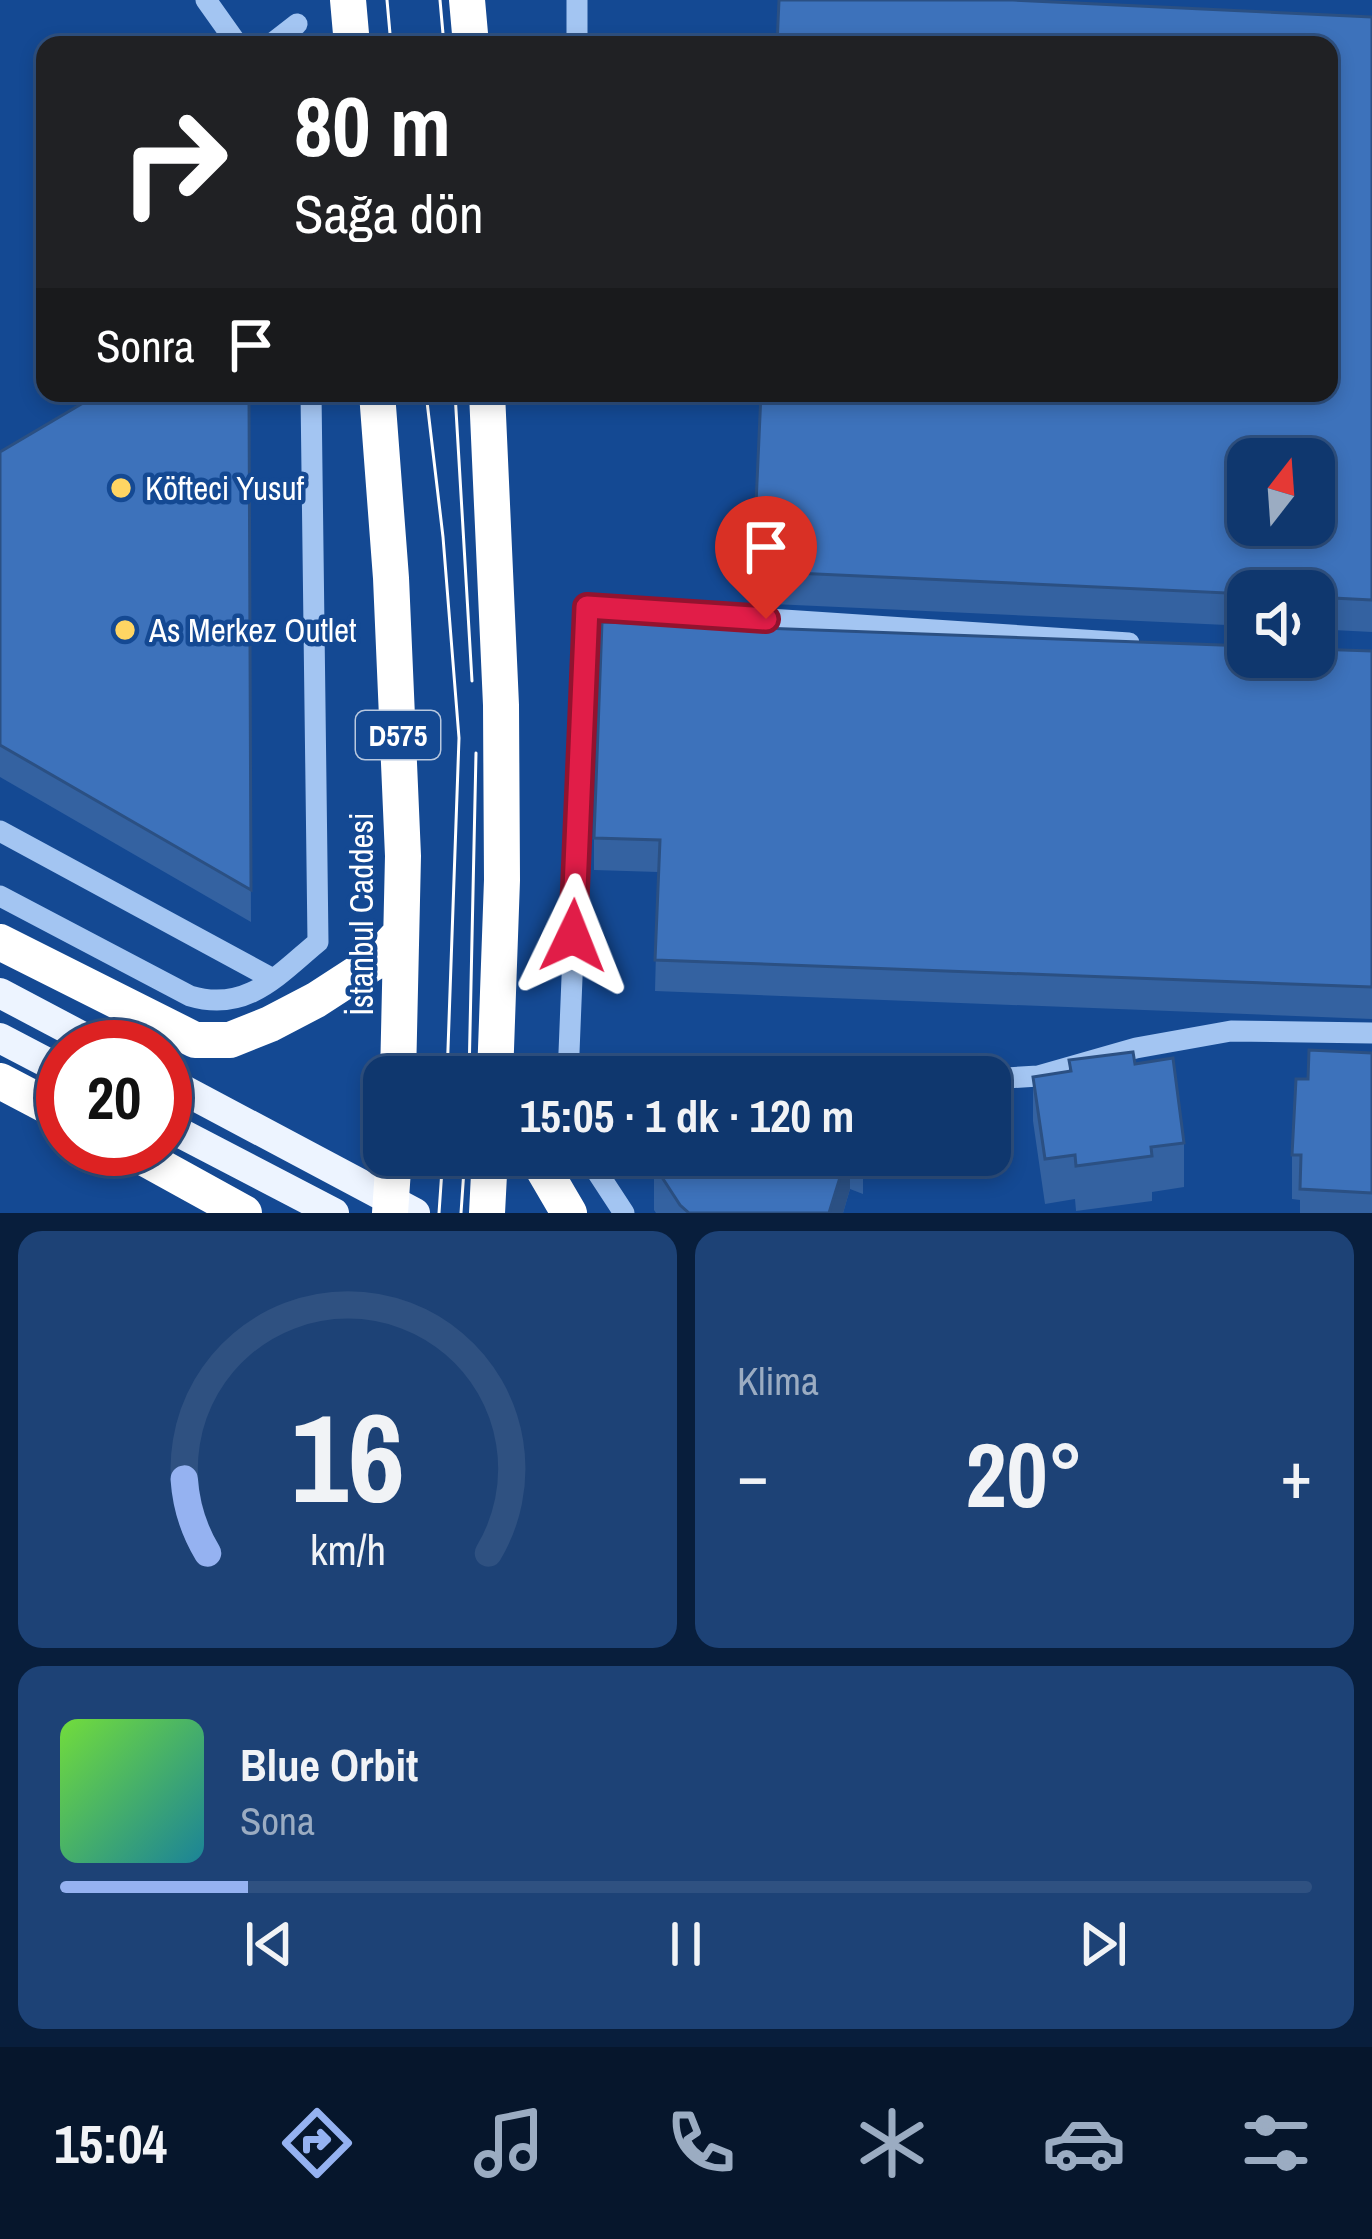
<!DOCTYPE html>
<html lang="tr">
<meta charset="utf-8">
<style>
:root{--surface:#0f376e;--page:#1d4276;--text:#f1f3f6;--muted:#9bacc2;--line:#2f5181;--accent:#95b2f1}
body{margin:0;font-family:"Archivo Narrow",sans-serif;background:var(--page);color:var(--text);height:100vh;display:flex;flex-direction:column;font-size:45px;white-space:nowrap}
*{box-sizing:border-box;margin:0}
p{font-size:39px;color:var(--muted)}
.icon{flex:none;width:66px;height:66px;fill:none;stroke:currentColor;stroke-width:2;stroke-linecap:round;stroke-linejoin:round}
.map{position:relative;height:1213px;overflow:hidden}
.details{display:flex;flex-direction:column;gap:18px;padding:18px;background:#081e3c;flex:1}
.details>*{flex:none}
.guide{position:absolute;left:36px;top:36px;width:1302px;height:366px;border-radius:24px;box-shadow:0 6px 18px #0003,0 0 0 3px var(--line);background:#202124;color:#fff;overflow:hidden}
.needle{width:78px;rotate:17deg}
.controls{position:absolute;left:1227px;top:438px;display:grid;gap:24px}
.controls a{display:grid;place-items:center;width:108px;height:108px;border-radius:24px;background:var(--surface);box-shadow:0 6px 18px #0003,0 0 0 3px var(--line);font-size:60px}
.speed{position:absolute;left:36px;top:1020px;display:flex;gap:24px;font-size:60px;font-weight:700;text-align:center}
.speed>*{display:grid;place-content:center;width:156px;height:156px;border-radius:50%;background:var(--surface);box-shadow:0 6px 18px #0003,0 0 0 3px var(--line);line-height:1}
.speed .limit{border:18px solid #d22;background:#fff;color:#111}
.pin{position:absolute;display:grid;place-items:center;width:102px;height:102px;color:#fff;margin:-123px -51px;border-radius:50% 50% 50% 0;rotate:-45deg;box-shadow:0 0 12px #0007}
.pin .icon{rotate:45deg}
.me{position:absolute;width:132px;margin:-66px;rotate:2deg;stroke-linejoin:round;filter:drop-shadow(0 0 9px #0008)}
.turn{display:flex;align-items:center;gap:42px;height:252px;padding:0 60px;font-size:54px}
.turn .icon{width:156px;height:156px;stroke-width:2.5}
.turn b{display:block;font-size:84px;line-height:102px}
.then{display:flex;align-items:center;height:114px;padding:0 60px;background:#0003;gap:24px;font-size:45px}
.big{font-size:90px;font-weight:800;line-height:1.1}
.details .tile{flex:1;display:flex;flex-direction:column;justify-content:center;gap:18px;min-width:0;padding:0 42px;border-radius:24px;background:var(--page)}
.details .dial{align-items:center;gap:0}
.dial svg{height:312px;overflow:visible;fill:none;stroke:var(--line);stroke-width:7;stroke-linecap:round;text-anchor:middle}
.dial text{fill:var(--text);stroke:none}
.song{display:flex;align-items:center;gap:36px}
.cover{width:144px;height:144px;border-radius:18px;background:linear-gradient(135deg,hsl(100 70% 55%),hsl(190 70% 35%))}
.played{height:12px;border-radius:6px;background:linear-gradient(90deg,var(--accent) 15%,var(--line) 15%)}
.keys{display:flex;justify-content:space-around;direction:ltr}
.heat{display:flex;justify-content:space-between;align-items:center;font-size:66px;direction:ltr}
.details .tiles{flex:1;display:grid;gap:18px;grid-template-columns:1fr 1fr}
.tile:last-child{grid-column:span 2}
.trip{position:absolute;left:363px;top:1056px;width:648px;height:120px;border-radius:24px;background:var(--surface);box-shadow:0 6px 18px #0003,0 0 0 3px var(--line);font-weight:800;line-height:120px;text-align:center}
.tab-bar{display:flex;height:192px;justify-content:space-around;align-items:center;background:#06162c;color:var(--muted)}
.tab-bar .icon{width:84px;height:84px}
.tab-bar .current{color:var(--accent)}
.tab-bar b{font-size:54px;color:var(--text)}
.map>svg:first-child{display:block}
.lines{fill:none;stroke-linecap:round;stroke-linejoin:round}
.minor{stroke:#a3c5f2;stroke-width:21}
.major{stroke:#edf4ff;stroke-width:30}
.highway{stroke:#fff;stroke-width:36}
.tram{stroke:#fff;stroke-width:3}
.wall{fill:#3462a1}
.shaded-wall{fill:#2b5083}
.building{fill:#3d72bb;stroke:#2b5083;stroke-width:3;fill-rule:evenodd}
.route-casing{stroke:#92132f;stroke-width:30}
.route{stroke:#e11d48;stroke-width:21}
.poi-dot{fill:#ffd563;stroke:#144993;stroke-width:4.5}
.labels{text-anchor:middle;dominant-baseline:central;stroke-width:9;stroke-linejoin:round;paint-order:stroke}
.shield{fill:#144993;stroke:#b8c8df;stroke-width:3}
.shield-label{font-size:30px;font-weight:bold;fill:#fff}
.poi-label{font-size:33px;fill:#fff;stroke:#144993;text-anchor:start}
.street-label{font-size:33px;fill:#fff;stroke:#144993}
</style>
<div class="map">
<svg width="1372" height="1213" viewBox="0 0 1372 1213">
<rect width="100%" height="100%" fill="#144993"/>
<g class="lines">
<path class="minor" d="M 206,0 L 238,45
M 270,45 L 297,24
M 577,45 L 577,0
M 0,831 L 273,979
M 0,896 L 190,996 C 247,1013 278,975 318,942 L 311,393
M 568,1077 L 587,607 L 1129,643
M 990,1079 L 1038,1076 L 1136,1048 L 1231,1031 L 1372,1033
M 586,1155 L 624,1213"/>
<path class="major" d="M 0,993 L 102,1047
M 0,1038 L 63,1071
M 165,1080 L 415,1213
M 165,1125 L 334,1213"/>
<path class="highway" d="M 348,0 L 352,45
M 467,0 L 471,45
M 377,393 L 391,578 L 403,856 L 398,1077
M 487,393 L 501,705 L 502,880 L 495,1077
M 0,942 L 195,1040 L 230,1040 L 270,1024 L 316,1000 L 373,963 L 401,933
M 0,1081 L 63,1114
M 128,1149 L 244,1213
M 535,1155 L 569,1213
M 390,1213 L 394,1155
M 487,1213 L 490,1155"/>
<path class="tram" d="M 387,0 L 391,45
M 440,0 L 444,45
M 426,393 L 443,537 L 459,738 L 447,1077
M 455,393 L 472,681
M 469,1077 L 476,753
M 439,1213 L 443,1155
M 461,1213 L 465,1155"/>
</g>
<path class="wall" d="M 1372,17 L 1372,632 L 1314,629 L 1314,591 L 1248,591 L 1248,626 L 753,603 L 753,571 Z
M 249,393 L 251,922 L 0,777 L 0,452 Z
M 1372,651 L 1372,1019 L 655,991 L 658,872 L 594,870 L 594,838 Z
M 1372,1053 L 1372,1213 L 1300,1213 L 1300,1200 L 1292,1199 L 1292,1155 L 1308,1079 Z
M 1069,1060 L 1135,1064 L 1184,1143 L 1184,1187 L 1152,1192 L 1152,1201 L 1076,1211 L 1075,1199 L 1045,1204 L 1033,1121 L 1033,1077 L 1069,1072 Z
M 693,1155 L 863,1155 L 863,1194 L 850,1189 L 843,1213 L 656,1213 L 654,1210 L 654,1165 Z"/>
<path class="shaded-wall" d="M 847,1155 L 850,1155 L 850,1189 L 843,1213 L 829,1213 Z"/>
<path class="building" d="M 779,0 L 1013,0 L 1372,17 L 1372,600 L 1314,597 L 1314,591 L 1248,591 L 1248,594 L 753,571 L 761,393 L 1329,393 L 1329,45 L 777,45 ZM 1248,459 L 1314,459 L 1314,525 L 1248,525 Z
M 100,393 L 249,393 L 251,890 L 0,745 L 0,452 Z
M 602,622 L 1248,646 L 1248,657 L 1314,657 L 1314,649 L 1372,651 L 1372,987 L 655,960 L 660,840 L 594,838 Z
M 1309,1050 L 1372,1053 L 1372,1193 L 1300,1189 L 1301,1155 L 1292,1155 L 1296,1079 L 1308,1079 Z
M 1133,1052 L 1135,1064 L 1173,1058 L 1184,1143 L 1151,1147 L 1152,1156 L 1076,1166 L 1075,1155 L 1045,1159 L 1033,1077 L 1071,1071 L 1069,1060 Z
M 693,1155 L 847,1155 L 829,1213 L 689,1213 L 680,1205 L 654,1165 Z"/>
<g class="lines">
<g class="route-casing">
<path id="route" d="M 573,936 L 587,607 L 766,619"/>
</g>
<use href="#route" class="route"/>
</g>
<g class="poi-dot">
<circle cx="121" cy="488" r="12"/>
<circle cx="125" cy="630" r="12"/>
</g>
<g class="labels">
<rect class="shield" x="356" y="711" width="84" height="48" rx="9"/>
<g class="shield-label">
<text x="398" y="735">D575</text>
</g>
<g class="poi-label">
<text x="145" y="488">Köfteci Yusuf</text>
<text x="149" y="630">As Merkez Outlet</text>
</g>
<g class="street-label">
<text transform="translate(361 914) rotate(-90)">İstanbul Caddesi</text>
</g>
</g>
</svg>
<div class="controls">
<a><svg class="needle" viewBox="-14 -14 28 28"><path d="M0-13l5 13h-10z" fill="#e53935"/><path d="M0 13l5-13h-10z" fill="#9bacc2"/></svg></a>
<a><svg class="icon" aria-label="sound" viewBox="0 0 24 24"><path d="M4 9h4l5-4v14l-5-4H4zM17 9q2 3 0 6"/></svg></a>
</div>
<div class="speed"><div class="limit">20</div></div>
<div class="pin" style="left:766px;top:619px;background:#d93025"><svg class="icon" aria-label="arrive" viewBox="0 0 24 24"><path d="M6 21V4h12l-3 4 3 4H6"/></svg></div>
<svg class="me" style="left:573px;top:936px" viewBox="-20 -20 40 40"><path d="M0-17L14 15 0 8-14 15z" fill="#e11d48" stroke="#fff" stroke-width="4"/></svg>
<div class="trip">15:05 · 1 dk · 120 m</div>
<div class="guide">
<div class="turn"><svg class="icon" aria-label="right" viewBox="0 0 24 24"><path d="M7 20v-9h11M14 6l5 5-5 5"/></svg><div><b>80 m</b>Sağa dön</div></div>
<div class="then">Sonra<svg class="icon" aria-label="arrive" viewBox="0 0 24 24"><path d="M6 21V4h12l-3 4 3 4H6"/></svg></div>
</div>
</div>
<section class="details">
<div class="tiles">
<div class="tile dial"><svg viewBox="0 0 100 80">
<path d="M14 69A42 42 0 1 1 86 69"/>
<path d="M14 69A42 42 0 0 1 8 50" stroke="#95b2f1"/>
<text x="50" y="56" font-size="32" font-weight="700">16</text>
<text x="50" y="72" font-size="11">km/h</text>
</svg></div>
<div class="tile"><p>Klima</p>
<div class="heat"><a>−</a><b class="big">20°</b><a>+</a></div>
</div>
<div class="tile">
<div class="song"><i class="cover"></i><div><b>Blue Orbit</b><p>Sona</p></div></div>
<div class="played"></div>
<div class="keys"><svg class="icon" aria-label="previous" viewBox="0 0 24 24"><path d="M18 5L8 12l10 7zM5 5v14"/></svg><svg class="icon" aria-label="pause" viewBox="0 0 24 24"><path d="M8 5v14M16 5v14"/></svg><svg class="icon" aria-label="next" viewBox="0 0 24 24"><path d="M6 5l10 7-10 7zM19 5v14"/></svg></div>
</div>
</div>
</section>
<nav class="tab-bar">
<b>15:04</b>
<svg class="icon current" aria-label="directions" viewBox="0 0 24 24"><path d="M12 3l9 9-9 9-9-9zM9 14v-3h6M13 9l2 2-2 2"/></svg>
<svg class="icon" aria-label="music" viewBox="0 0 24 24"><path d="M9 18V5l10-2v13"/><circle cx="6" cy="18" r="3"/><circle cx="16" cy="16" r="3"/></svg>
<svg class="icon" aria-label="phone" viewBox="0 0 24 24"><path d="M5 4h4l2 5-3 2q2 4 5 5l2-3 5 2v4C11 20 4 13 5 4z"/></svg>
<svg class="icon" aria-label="climate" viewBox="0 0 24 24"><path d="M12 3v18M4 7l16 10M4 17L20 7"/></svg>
<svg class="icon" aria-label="car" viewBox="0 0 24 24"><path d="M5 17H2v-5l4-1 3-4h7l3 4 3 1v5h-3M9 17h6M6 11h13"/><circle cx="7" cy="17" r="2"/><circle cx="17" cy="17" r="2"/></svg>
<svg class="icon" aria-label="filters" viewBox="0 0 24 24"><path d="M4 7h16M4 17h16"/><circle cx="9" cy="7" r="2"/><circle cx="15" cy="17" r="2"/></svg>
</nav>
